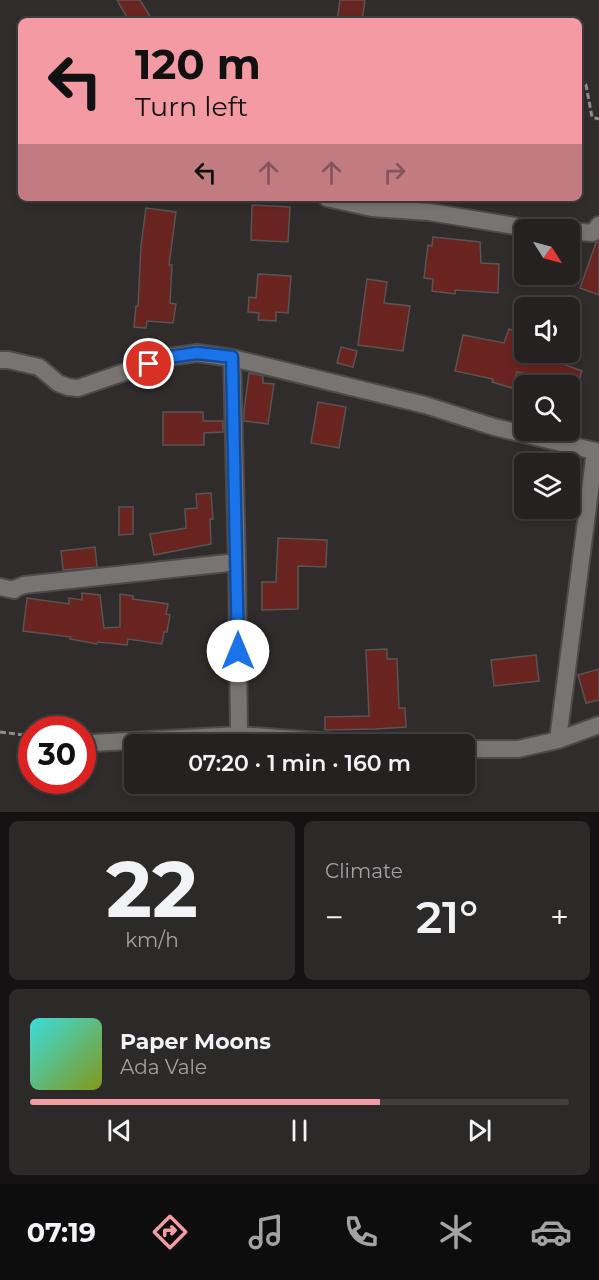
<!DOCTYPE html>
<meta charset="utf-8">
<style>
:root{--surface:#242120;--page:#2c2929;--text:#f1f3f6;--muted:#a3a3a5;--line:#413e3e;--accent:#f49aa3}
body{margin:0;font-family:Montserrat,sans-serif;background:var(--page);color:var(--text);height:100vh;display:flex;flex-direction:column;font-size:22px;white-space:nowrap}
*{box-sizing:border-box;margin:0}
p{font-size:20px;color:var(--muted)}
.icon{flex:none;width:33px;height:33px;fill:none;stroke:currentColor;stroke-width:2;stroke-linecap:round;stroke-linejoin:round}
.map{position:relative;height:812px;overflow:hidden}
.drawer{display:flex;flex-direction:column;gap:9px;padding:9px;background:#141212;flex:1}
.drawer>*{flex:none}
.guide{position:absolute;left:18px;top:18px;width:564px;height:183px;border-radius:9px;box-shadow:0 3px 9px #0003,0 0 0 2px var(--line);background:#f49aa3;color:#111;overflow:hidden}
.needle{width:39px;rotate:126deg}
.fabs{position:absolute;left:514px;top:219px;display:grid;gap:12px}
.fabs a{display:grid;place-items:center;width:66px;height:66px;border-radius:9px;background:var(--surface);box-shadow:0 3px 9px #0003,0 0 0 2px var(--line);font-size:30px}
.speed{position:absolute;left:18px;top:716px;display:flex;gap:12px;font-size:30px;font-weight:700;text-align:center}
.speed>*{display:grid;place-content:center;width:78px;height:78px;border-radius:50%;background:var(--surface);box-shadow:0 3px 9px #0003,0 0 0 2px var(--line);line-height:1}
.speed .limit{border:9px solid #d22;background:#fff;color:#111}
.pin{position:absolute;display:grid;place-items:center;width:51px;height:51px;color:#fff;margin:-26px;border:3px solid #fff;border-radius:50%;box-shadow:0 2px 6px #0007}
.me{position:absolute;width:66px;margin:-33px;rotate:0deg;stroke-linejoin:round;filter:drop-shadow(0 0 4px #0008)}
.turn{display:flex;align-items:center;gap:21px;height:126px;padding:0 18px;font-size:27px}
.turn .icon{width:78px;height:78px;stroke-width:2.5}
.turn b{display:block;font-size:42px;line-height:51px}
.lanes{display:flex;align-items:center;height:57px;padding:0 18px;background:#0003;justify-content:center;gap:30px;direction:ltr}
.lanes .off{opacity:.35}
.big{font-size:45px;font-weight:600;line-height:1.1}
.drawer .widget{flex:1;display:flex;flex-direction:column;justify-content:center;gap:9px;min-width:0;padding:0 21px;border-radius:9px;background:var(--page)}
.drawer .dial{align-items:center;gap:0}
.dial b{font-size:78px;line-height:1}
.song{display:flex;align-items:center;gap:18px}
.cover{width:72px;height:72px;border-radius:9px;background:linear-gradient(135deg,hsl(180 70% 55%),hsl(70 70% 35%))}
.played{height:6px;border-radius:3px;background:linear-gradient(90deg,var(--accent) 65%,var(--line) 65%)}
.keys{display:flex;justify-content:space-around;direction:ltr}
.heat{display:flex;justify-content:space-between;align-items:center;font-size:33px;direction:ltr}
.drawer .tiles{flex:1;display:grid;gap:9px;grid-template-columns:1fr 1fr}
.widget:last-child{grid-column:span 2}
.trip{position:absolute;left:124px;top:734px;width:351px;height:60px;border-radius:9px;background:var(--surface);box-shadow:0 3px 9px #0003,0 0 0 2px var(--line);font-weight:600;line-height:60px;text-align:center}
.tabs{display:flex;height:96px;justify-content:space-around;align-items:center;background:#0e0d0d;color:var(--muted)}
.tabs .icon{width:42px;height:42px}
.tabs .selected{color:var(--accent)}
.tabs b{font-size:27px;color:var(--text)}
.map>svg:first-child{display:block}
.building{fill:#69241f;stroke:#585453;stroke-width:1.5}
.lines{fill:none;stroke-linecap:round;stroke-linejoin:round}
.minor-casing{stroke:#4d4a49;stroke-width:20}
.path{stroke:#908c8b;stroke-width:3;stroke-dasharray:6 3;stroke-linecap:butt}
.minor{stroke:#787472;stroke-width:16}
.route-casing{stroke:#114b97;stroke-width:15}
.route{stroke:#1a73e8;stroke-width:10}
</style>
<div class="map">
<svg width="599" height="812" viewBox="0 0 599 812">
<rect width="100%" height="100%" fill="#302c2b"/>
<path class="building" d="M 117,0 L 140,0 L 153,21 L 129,21 Z
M 340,0 L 365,0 L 362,21 L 337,21 Z
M 252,205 L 290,207 L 288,242 L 251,240 Z
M 146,208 L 176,212 L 169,265 L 172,265 L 170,303 L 176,304 L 173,323 L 147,321 L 146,328 L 134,327 L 136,306 L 138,306 L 141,246 Z
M 433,237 L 480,242 L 481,263 L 499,264 L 498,293 L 455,290 L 455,294 L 432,291 L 433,279 L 424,278 L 428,245 L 432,246 Z
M 599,241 L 599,295 L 580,288 L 596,243 Z
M 258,274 L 291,276 L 288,313 L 276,312 L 276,321 L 258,320 L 259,313 L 248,312 L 249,297 L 256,298 Z
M 367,279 L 387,282 L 384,303 L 410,306 L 403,351 L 358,345 Z
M 509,329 L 525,334 L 525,352 L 535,352 L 544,355 L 544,357 L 582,371 L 577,386 L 545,386 L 548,379 L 517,372 L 512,388 L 492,382 L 493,379 L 455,371 L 463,335 L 504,343 Z
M 341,347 L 357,351 L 353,367 L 337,363 Z
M 249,373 L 263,376 L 263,383 L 274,384 L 268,424 L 244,421 L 244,411 Z
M 318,402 L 346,407 L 339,448 L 311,443 Z
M 163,412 L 203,412 L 203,421 L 223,421 L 223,432 L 204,433 L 204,445 L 163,445 Z
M 211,493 L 213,519 L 210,519 L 211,544 L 154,555 L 150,534 L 186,528 L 185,509 L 197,508 L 196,494 Z
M 119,507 L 133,507 L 133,534 L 119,535 Z
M 278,538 L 327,540 L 326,567 L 298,566 L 298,609 L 262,610 L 262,582 L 276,582 Z
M 95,547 L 97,567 L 63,570 L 61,551 Z
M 82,593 L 100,595 L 104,628 L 120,627 L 120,594 L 133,596 L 133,599 L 168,604 L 166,614 L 170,615 L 167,632 L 164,632 L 162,644 L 128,639 L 127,645 L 98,642 L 97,644 L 70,639 L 71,637 L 23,631 L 27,598 L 69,604 L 69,598 L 82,600 Z
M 387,649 L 387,659 L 397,659 L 399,708 L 405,708 L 406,727 L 376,729 L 325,730 L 325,717 L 369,716 L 366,650 Z
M 536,655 L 539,681 L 494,686 L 491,660 Z
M 599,669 L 599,700 L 586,703 L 578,675 Z"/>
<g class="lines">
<g class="minor-casing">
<path id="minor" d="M 327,198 L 372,208 L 429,212 L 527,228 L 544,230
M 570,231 L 593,233 L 599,225
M 232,358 L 237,562 L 239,735
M 0,360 L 8,360 L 39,367 L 58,383 L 68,387 L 78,388 L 169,357 L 197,353 L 232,358 L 425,405 L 494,427 L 599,452
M 0,587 L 14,590 L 14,589 L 24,585 L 237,562
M 558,740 L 595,451
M 92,743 L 239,735 L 358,744
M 465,749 L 518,749 L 558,740 L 599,725"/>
</g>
<path class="path" d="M 579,78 L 586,85 L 592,117 L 599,119
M 0,732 L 32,736"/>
<use href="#minor" class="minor"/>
</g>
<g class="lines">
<g class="route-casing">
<path id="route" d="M 149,364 L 169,357 L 197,353 L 232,357 L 238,651"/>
</g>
<use href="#route" class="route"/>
</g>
</svg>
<div class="fabs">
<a><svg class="needle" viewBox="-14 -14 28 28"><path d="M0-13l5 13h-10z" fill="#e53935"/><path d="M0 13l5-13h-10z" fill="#a3a3a5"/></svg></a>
<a><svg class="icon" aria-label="sound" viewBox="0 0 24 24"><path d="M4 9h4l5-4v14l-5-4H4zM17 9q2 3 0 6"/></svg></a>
<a><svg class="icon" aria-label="search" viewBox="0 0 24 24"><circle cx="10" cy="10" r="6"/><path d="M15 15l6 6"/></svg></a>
<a><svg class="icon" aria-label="layers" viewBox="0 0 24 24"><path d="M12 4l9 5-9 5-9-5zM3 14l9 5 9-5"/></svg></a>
</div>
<div class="speed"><div class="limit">30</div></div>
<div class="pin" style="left:149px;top:364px;background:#d93025"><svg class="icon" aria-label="arrive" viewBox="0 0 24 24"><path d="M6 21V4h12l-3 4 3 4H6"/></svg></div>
<svg class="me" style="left:238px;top:651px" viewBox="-20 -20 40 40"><circle r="19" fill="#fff"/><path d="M0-13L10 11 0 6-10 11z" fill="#1a73e8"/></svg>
<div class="trip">07:20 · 1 min · 160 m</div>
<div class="guide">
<div class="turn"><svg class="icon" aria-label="left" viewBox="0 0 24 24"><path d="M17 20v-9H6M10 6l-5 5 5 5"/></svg><div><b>120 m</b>Turn left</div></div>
<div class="lanes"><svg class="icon" aria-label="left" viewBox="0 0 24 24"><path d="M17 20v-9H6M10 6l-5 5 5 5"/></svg><svg class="icon off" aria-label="ahead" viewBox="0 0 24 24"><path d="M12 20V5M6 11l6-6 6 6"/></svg><svg class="icon off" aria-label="ahead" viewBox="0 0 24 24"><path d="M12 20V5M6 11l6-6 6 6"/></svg><svg class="icon off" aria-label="right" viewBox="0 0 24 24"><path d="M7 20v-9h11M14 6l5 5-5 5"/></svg></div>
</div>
</div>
<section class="drawer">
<div class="tiles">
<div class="widget dial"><b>22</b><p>km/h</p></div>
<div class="widget"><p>Climate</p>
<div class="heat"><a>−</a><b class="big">21°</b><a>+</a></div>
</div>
<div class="widget">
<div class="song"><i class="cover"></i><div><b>Paper Moons</b><p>Ada Vale</p></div></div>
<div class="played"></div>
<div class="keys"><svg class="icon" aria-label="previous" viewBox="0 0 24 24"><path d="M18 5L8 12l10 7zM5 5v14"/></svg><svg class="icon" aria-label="pause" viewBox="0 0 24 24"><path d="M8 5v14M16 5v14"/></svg><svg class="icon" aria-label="next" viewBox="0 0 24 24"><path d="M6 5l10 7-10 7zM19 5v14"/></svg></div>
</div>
</div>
</section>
<nav class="tabs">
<b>07:19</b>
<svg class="icon selected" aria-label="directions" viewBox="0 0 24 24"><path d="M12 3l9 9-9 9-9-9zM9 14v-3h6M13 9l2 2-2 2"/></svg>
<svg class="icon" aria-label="music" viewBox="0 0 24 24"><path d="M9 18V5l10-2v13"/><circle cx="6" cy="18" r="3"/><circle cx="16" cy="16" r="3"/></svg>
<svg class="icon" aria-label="phone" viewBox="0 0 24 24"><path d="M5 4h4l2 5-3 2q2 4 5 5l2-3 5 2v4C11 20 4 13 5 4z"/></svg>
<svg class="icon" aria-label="climate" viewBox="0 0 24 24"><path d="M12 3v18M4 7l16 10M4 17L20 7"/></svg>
<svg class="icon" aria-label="car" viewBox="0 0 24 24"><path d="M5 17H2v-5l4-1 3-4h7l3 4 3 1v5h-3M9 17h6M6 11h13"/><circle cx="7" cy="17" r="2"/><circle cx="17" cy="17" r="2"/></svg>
</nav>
